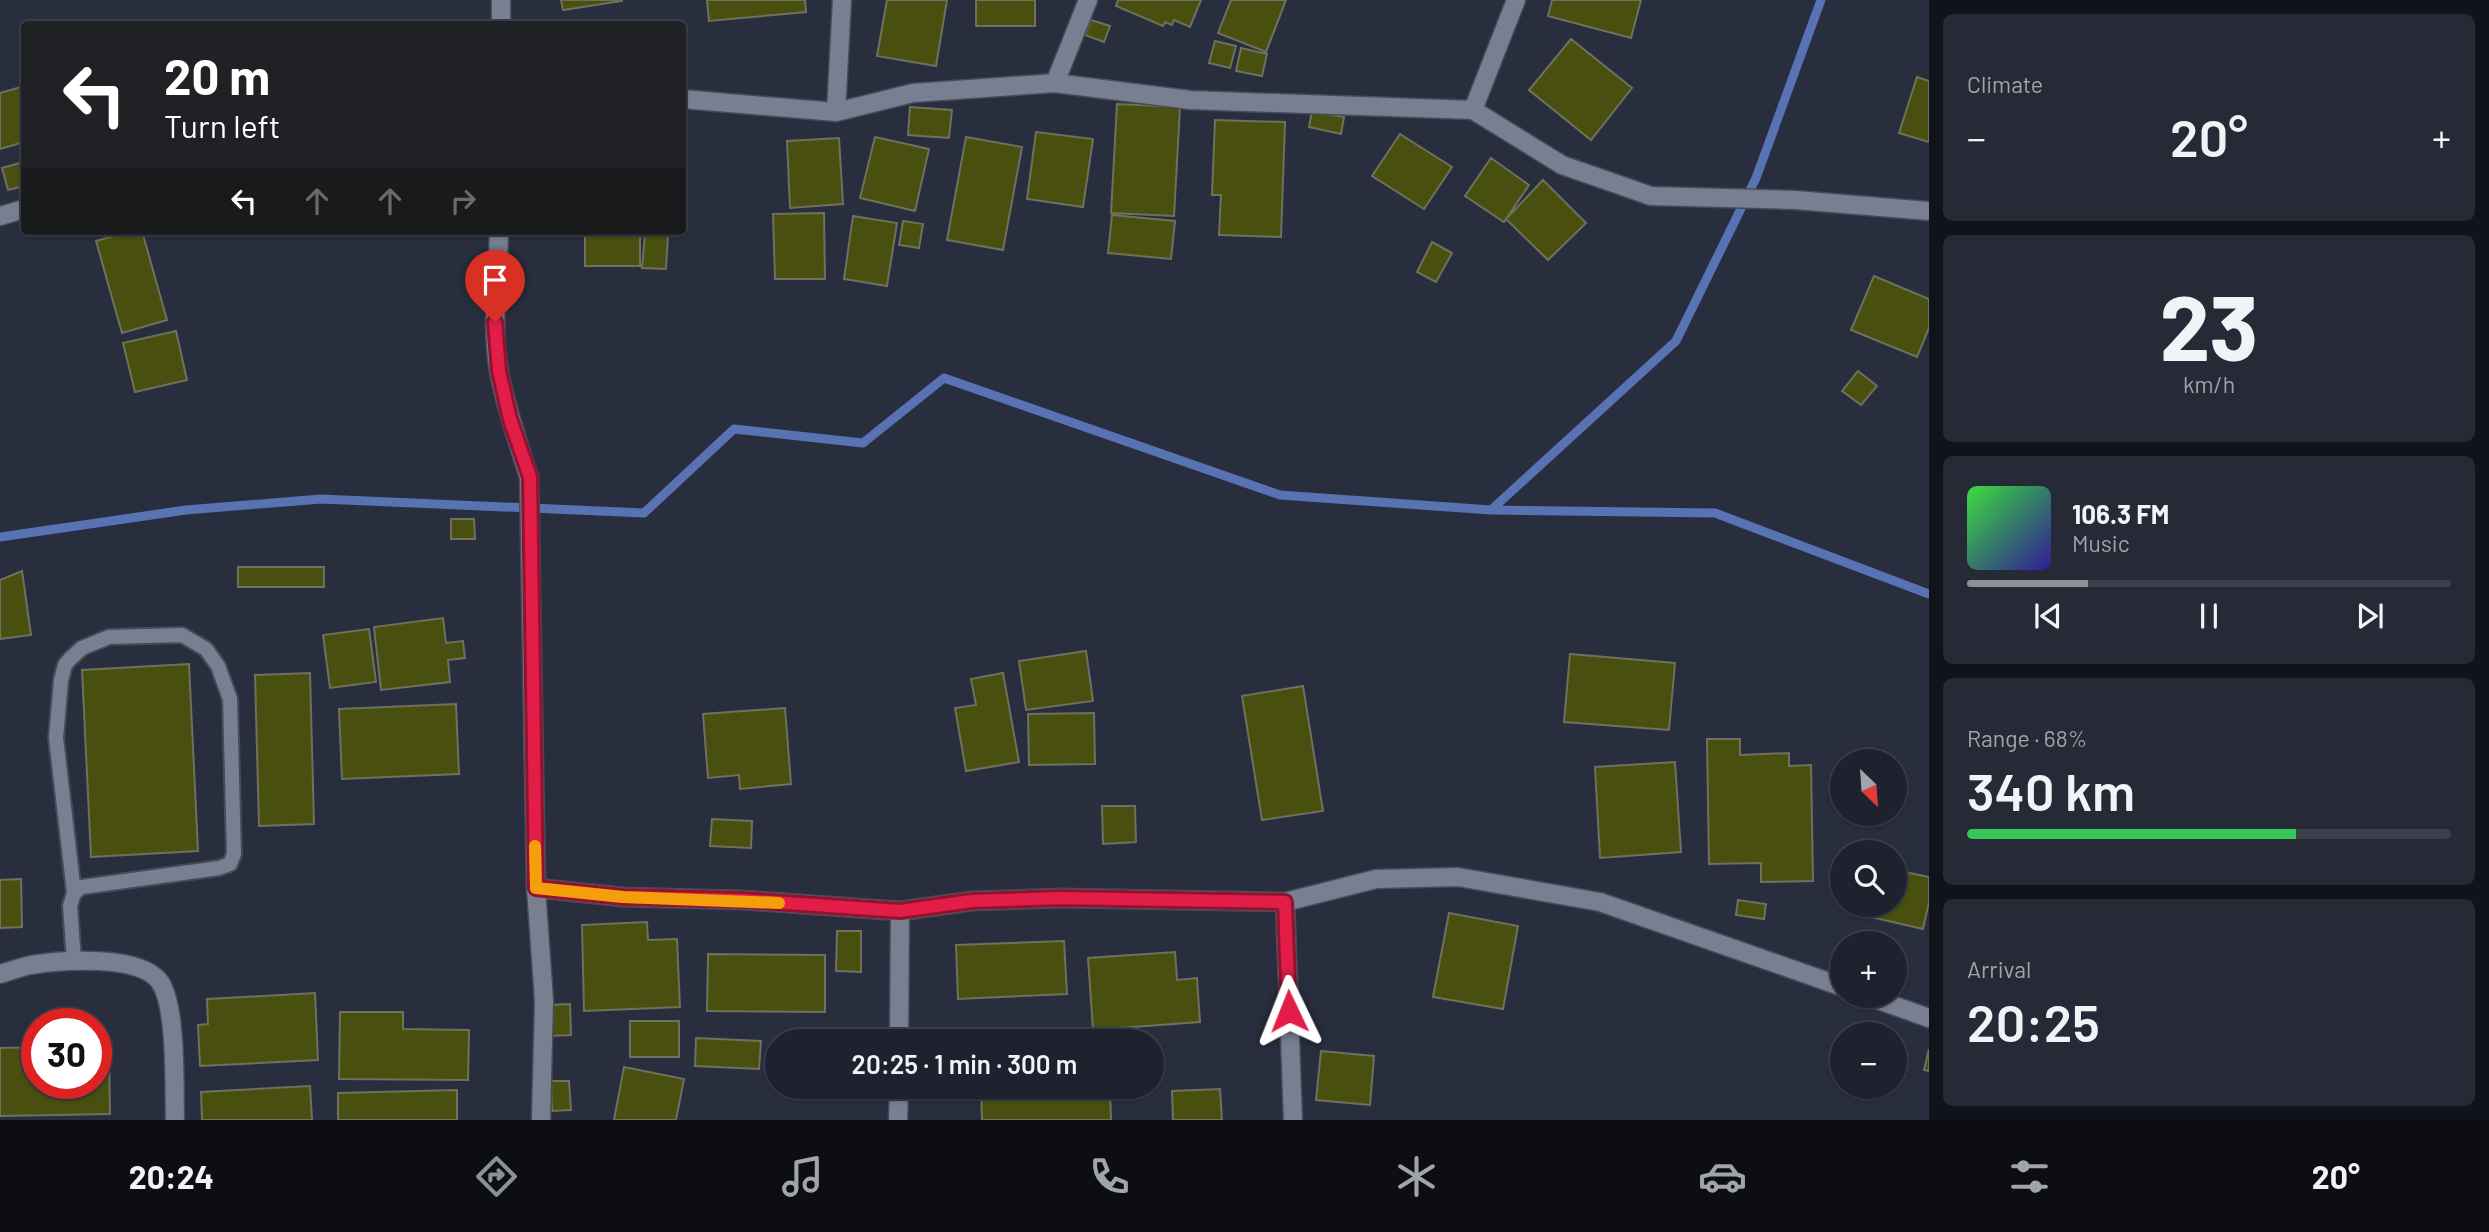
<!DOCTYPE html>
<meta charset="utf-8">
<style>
:root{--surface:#1e222e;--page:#262a36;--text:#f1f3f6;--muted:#a1a4aa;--line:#3c3f4a;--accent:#8c9099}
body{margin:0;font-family:Barlow,sans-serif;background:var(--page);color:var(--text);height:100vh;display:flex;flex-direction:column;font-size:26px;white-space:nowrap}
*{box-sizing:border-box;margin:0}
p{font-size:23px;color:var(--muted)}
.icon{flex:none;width:38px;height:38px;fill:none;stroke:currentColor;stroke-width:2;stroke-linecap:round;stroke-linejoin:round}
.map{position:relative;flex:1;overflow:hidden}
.panel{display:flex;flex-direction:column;gap:14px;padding:14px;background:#101319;width:560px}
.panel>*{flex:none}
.hud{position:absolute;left:21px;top:21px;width:665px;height:214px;border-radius:7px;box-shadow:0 2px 5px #0004,0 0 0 2px var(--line);background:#202124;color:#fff;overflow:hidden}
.needle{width:46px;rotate:155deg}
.tools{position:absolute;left:1830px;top:749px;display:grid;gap:14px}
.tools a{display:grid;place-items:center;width:77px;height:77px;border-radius:50%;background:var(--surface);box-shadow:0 2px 5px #0004,0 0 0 2px var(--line);font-size:35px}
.speed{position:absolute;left:21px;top:1008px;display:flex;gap:14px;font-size:35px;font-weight:700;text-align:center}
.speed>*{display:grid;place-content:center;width:91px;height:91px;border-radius:50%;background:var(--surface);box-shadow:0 2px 5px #0004,0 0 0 2px var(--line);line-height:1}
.speed .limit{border:10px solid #d22;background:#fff;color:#111}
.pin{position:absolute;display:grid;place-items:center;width:60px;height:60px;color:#fff;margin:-72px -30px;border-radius:50% 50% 50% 0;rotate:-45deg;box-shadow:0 0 7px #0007}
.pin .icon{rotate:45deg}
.me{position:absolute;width:77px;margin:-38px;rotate:358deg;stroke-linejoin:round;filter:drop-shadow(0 0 5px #0008)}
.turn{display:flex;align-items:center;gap:24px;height:147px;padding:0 28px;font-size:32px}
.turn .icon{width:91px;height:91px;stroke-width:2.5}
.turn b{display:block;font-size:49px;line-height:60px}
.lanes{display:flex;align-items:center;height:66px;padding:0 28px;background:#0003;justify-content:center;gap:35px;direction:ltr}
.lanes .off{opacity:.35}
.big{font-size:52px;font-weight:600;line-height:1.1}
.panel .tile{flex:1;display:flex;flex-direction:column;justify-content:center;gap:10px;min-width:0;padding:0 24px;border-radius:10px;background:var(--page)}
.panel .dial{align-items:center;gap:0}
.dial b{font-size:91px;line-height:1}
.song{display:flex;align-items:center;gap:21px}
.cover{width:84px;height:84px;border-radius:10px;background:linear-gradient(135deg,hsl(120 70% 55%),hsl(250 70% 35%))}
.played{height:7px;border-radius:4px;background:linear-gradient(90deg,var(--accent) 25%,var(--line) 25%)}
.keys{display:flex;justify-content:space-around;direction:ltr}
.heat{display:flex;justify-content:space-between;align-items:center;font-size:38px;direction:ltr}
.charge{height:10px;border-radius:5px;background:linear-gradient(90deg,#34c759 68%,var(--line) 0)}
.trip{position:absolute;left:765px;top:1029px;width:399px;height:70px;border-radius:35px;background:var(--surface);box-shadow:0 2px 5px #0004,0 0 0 2px var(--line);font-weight:600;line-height:70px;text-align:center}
.menu{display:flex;height:112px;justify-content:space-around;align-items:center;background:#0c0e12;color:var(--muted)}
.menu .icon{width:49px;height:49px}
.menu .selected{color:var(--accent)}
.menu b{font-size:32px;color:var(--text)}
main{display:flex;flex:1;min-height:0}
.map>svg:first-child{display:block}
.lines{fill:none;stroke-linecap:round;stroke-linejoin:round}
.stream{stroke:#5872b3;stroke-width:9}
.building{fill:#49500f;stroke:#6d715d;stroke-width:2}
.lane-casing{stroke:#464b58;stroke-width:18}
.street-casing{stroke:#464b58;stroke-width:21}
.lane{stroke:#777f91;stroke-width:14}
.street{stroke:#777f91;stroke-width:18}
.route-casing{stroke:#92132f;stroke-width:18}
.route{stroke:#e11d48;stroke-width:12}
.slow{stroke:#f59e0b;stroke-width:12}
</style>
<main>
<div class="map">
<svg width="1929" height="1120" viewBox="0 0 1929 1120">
<rect width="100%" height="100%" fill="#282e3e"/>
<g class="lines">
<path class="stream" d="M 1491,510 L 1676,341 L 1756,178 L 1821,0
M 0,537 L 186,510 L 321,499 L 644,513 L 734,429 L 863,443 L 944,378 L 1280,495 L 1491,510 L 1715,513 L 1929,594"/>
</g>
<path class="building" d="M 561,0 L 622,0 L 622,1 L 563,10 Z
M 707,0 L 805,0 L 806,12 L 709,21 Z
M 887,0 L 947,0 L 936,66 L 877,56 Z
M 976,0 L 1035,0 L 1035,26 L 976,26 Z
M 1118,0 L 1201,0 L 1190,27 L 1174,20 L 1172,25 L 1165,22 L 1163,26 L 1116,6 Z
M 1231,0 L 1286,0 L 1266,52 L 1218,33 Z
M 1552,0 L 1641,0 L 1631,38 L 1548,16 Z
M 1091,20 L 1110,26 L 1104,42 L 1085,35 Z
M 1571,39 L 1632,88 L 1591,140 L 1529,90 Z
M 1215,41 L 1236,46 L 1230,68 L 1209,63 Z
M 1241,48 L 1267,54 L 1262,76 L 1236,71 Z
M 1917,77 L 1929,81 L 1929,142 L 1899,133 Z
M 24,86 L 24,142 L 0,149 L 0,93 Z
M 1117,104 L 1180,107 L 1174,216 L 1111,213 Z
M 910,107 L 952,110 L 949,138 L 908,135 Z
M 1312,111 L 1344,117 L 1341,134 L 1309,127 Z
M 1215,120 L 1285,122 L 1281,237 L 1219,235 L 1221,195 L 1212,195 Z
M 1036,132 L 1093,139 L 1083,207 L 1027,199 Z
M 1400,134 L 1452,167 L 1424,209 L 1372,176 Z
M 875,137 L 929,149 L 915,211 L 860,198 Z
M 966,137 L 1022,147 L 1003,250 L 947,240 Z
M 839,138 L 843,204 L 790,208 L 787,141 Z
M 1491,158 L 1529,185 L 1504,222 L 1465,196 Z
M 23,162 L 24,186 L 8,190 L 2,168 Z
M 1543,180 L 1586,223 L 1548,260 L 1506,219 Z
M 824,213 L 825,279 L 775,279 L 773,214 Z
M 1112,215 L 1175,221 L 1171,259 L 1108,253 Z
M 853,216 L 897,223 L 887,286 L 844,279 Z
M 903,221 L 923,224 L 919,248 L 899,245 Z
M 132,231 L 142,231 L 167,320 L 122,333 L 96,241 Z
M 585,231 L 640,231 L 640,266 L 585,266 Z
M 645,233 L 668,235 L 666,269 L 642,268 Z
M 1432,242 L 1452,253 L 1436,282 L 1417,272 Z
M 1874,276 L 1929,299 L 1929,328 L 1917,357 L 1851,330 Z
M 176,331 L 187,380 L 135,392 L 123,343 Z
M 1858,371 L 1877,386 L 1861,405 L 1842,391 Z
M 451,519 L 474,519 L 475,539 L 451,539 Z
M 238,567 L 324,567 L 324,587 L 238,587 Z
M 22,571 L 31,635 L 0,639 L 0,580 Z
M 443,618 L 446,643 L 463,641 L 465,658 L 448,660 L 450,682 L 381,690 L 374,627 Z
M 369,629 L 376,682 L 330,688 L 323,635 Z
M 1086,651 L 1093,701 L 1026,710 L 1019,661 Z
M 1570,654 L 1675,663 L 1669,730 L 1564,722 Z
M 189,664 L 198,851 L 91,857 L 82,670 Z
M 310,673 L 314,824 L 259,826 L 255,675 Z
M 1003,673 L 1019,762 L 966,771 L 955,708 L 976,705 L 971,679 Z
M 1303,686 L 1323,811 L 1262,820 L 1242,696 Z
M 456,704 L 459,774 L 342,779 L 339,709 Z
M 785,708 L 791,784 L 740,789 L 739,775 L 708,778 L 703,714 Z
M 1094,713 L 1095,764 L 1029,765 L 1028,714 Z
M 1707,739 L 1740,739 L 1740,755 L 1789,753 L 1789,766 L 1811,765 L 1813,881 L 1761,882 L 1761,863 L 1709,864 Z
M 1675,762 L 1681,852 L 1600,858 L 1595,767 Z
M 1102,806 L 1135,806 L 1136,842 L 1103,844 Z
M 712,819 L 752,821 L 751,848 L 710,846 Z
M 1895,870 L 1929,877 L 1929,902 L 1923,929 L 1871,917 L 1874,905 L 1895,905 Z
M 21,879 L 22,927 L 0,928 L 0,880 Z
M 1738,900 L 1766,904 L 1764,919 L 1736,915 Z
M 1449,913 L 1518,926 L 1503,1009 L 1433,997 Z
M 647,922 L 648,940 L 677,939 L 680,1007 L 584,1011 L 582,925 Z
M 837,931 L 861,931 L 861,972 L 836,971 Z
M 1064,941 L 1067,994 L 958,999 L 956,945 Z
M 1175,952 L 1177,980 L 1197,978 L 1200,1022 L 1093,1030 L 1088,958 Z
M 708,954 L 825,955 L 825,1012 L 707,1011 Z
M 315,993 L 318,1060 L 200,1066 L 198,1025 L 208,1024 L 207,999 Z
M 570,1004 L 571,1035 L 550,1036 L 548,1005 Z
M 340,1012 L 403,1012 L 403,1029 L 469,1030 L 468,1080 L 339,1079 Z
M 630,1021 L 679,1021 L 679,1057 L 630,1057 Z
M 942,1032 L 944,1041 L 919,1041 L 918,1035 Z
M 696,1038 L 761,1041 L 759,1069 L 695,1066 Z
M 109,1045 L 110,1114 L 0,1116 L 0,1048 L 37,1047 L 37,1083 L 96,1083 L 96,1046 Z
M 1929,1049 L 1929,1071 L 1924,1070 Z
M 1321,1051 L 1374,1056 L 1370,1105 L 1316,1100 Z
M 624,1067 L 684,1079 L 676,1120 L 614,1120 Z
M 551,1081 L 569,1081 L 571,1110 L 552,1111 Z
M 310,1086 L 312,1120 L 202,1120 L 201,1092 Z
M 981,1087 L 1110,1087 L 1111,1120 L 982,1120 Z
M 1220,1089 L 1222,1120 L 1173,1120 L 1172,1091 Z
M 457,1090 L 457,1120 L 338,1120 L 338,1093 Z"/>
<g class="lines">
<g class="lane-casing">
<path id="lane" d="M 74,893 L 56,738 L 61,680 L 65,665 L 70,659 L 82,648 L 109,637 L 182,635 L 206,649 L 218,666 L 230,699 L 234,854 L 230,864 L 219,868 L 82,887 L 74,893 L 70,906 L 74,961"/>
</g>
<g class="street-casing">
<path id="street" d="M 501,0 L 501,24
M 1055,83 L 1088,0
M 682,99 L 836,112 L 913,93 L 1055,83 L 1190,100 L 1473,110 L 1562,165 L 1651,196 L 1795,200 L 1929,211
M 1473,110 L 1516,0
M 836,112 L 842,0
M 0,216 L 24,209
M 499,231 C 498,278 491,326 499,372 C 506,408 518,443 529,477 L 536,888 L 544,1001 L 541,1120
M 536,888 L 623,897 L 743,900 L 900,911 L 972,901 L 1061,898 L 1285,902 L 1376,879 L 1458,877 L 1600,902 L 1843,987
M 1285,902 L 1293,1120
M 0,974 C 10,971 21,967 31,965 C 61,960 140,954 160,982 C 177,1007 174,1087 175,1120
M 1867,996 L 1929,1018
M 899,1041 L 900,911
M 898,1120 L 899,1087"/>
</g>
<use href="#lane" class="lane"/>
<use href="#street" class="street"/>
</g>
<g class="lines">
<g class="route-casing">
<path id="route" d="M 495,322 L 499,371 L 510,419 L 530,477 L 536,888 L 623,897 L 743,900 L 900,911 L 972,901 L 1061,898 L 1285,902 L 1289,1011"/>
</g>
<use href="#route" class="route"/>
<path class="slow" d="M 535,846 L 536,888 L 623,897 L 779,903"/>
</g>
</svg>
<div class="tools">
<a><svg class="needle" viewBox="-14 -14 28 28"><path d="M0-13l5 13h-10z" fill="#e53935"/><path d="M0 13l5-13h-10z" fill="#a1a4aa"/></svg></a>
<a><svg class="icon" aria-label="search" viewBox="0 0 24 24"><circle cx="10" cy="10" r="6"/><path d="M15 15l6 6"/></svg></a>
<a>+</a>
<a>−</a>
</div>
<div class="speed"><div class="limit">30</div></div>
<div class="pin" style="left:495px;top:322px;background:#d93025"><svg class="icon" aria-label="arrive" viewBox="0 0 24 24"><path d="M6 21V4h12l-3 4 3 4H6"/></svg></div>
<svg class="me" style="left:1289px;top:1011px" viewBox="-20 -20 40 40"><path d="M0-17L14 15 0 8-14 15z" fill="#e11d48" stroke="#fff" stroke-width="4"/></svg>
<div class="trip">20:25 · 1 min · 300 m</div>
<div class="hud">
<div class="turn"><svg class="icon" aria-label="left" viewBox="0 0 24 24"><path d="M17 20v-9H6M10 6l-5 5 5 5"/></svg><div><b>20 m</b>Turn left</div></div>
<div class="lanes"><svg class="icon" aria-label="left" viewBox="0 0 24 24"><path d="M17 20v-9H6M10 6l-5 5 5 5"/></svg><svg class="icon off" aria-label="ahead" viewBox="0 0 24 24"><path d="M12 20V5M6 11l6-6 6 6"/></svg><svg class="icon off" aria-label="ahead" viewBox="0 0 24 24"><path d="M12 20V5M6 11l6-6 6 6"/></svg><svg class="icon off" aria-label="right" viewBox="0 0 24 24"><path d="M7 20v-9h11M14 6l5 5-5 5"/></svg></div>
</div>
</div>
<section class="panel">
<div class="tile"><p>Climate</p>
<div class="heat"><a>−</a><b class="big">20°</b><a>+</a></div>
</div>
<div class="tile dial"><b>23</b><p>km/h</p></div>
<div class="tile">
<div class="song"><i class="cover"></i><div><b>106.3 FM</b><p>Music</p></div></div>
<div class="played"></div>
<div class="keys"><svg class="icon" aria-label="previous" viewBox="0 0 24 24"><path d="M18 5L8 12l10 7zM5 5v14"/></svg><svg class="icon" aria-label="pause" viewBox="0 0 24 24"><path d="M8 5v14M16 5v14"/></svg><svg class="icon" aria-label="next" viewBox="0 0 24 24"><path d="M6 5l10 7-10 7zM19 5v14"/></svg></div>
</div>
<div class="tile"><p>Range · 68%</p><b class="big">340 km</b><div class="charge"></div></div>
<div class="tile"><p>Arrival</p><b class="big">20:25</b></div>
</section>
</main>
<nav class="menu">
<b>20:24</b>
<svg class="icon selected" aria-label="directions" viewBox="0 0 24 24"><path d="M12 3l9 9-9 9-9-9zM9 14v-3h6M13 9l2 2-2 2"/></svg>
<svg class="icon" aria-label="music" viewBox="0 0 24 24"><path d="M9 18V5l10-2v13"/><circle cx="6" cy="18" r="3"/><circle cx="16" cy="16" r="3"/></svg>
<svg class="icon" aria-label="phone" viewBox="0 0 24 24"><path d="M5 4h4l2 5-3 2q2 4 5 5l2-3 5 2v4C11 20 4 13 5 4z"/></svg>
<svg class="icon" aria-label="climate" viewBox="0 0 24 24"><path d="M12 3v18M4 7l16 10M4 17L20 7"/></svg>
<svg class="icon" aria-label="car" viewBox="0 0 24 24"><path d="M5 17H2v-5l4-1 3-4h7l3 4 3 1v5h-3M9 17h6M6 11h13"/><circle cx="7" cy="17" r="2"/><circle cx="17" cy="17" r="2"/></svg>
<svg class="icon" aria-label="filters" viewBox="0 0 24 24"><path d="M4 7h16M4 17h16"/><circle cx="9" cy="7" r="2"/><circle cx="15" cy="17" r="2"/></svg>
<b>20°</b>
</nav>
